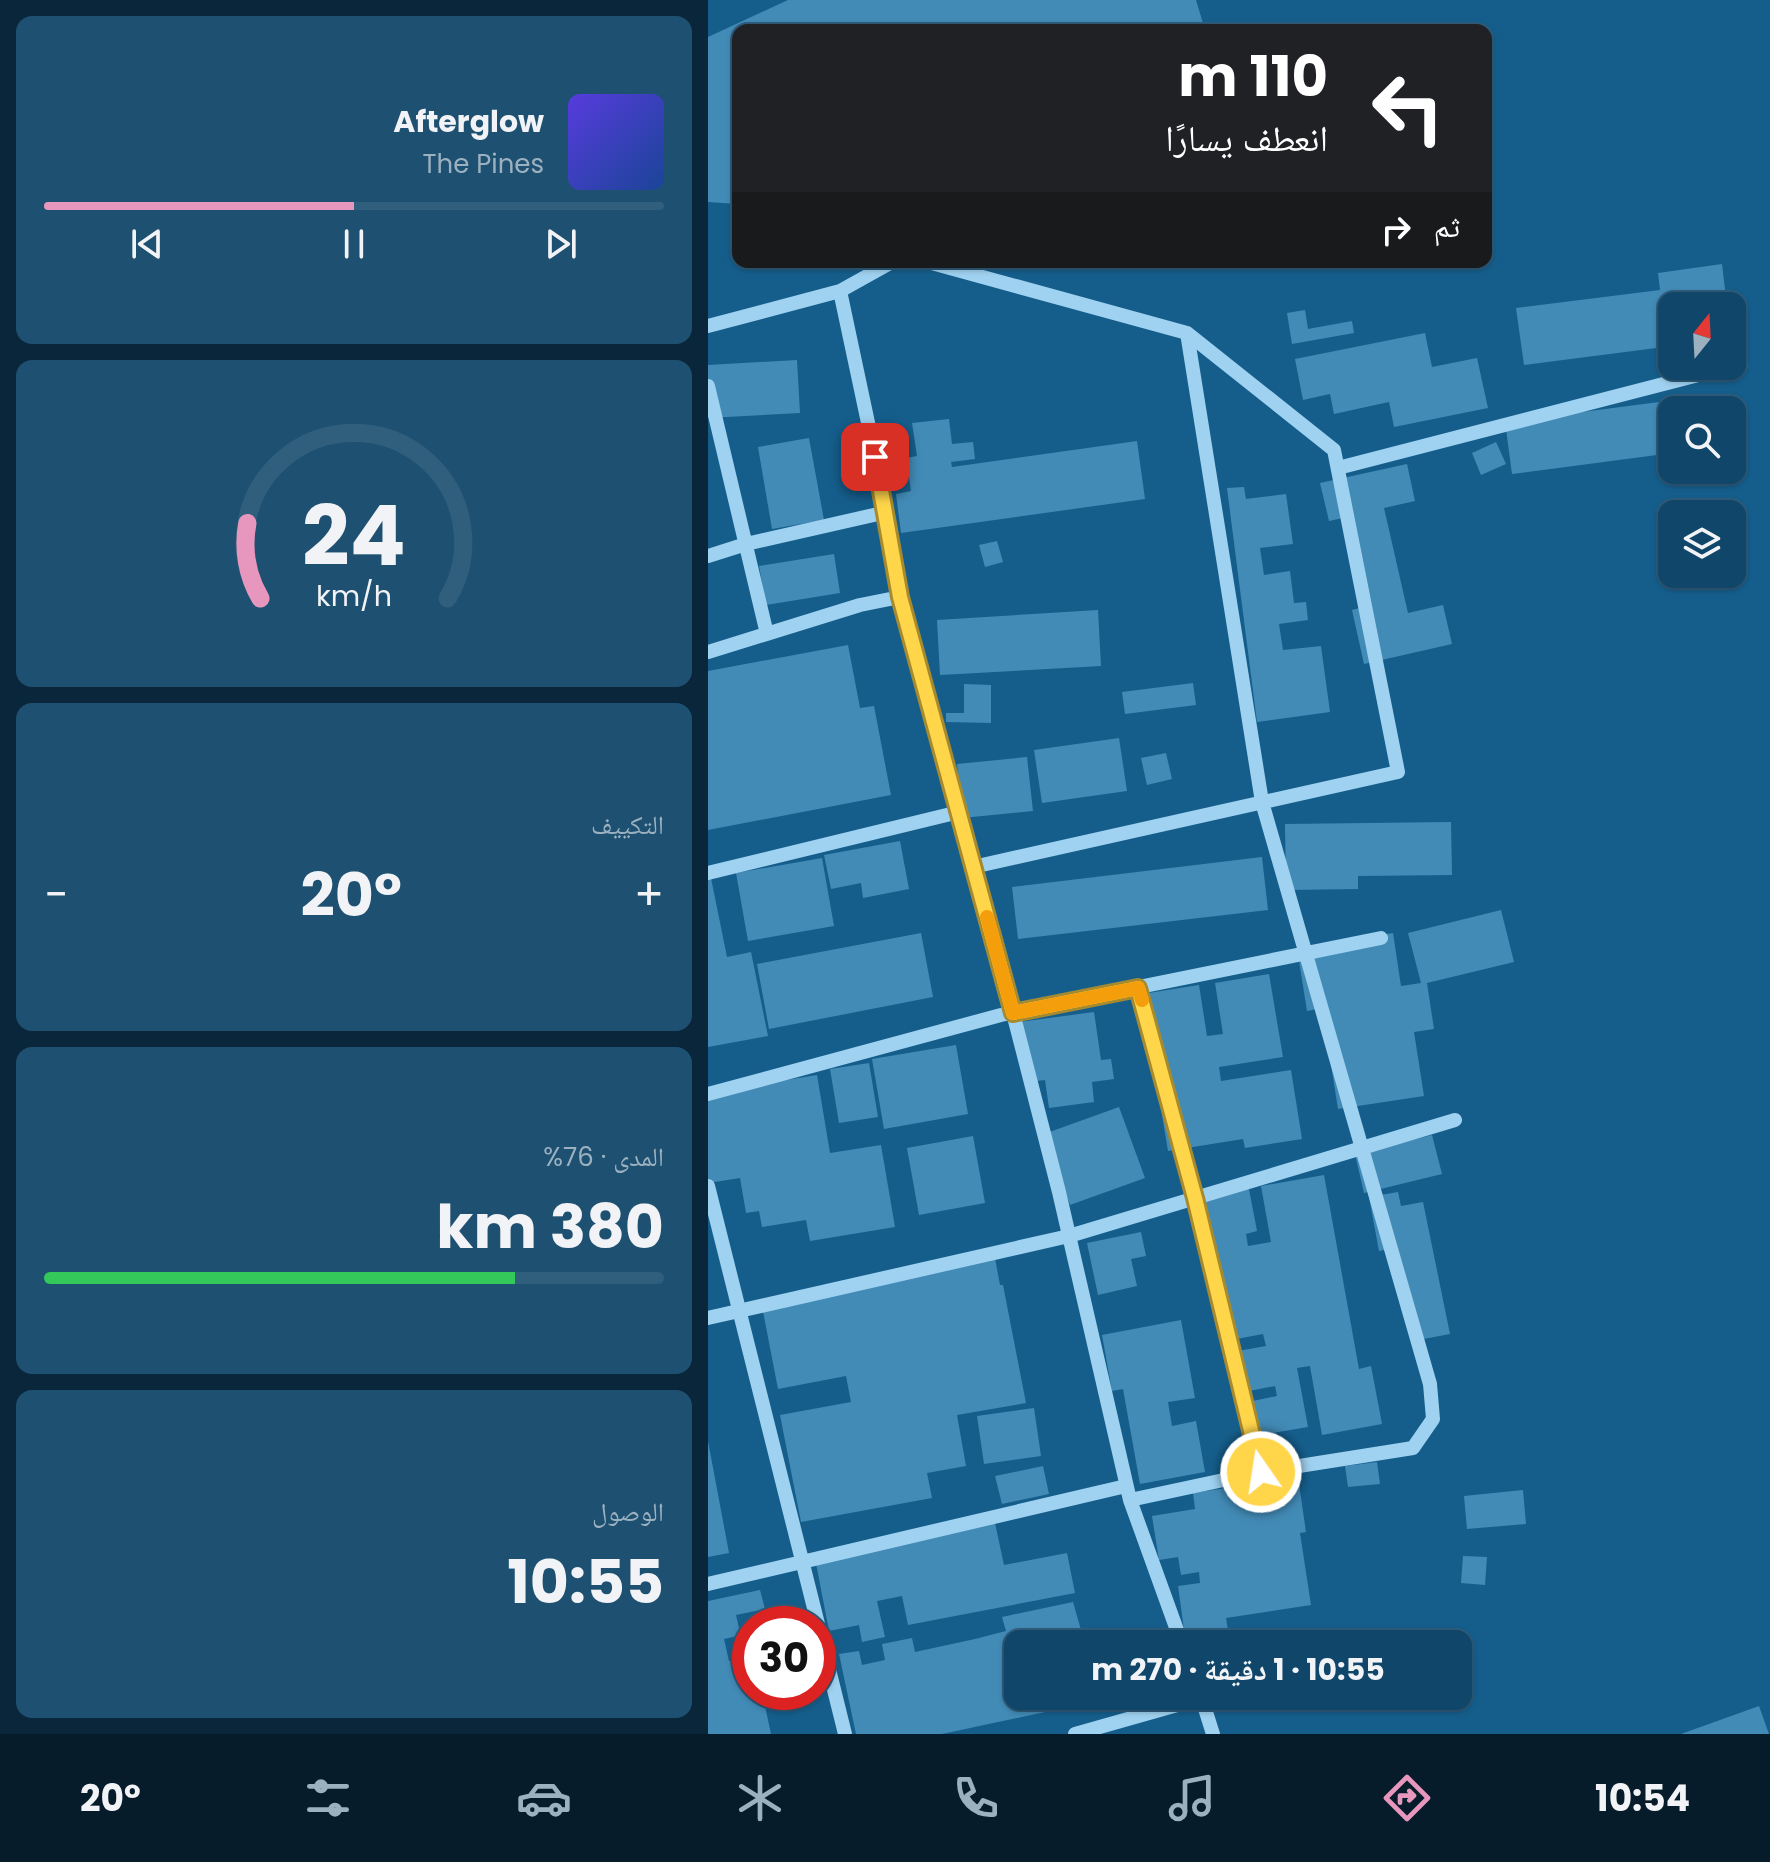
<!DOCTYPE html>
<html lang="ar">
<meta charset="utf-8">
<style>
:root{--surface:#104669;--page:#1e5071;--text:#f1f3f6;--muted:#9cb1c0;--line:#305e7d;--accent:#e797bd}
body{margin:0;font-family:Poppins,"Noto Naskh Arabic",sans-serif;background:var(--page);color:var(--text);direction:rtl;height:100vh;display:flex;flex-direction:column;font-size:30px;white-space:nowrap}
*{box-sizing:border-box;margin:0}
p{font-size:26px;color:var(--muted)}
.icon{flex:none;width:44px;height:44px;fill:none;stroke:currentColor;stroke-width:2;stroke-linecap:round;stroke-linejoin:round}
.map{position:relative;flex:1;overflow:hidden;direction:ltr}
.drawer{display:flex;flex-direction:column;gap:16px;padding:16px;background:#09263a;width:708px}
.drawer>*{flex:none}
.banner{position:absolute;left:24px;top:24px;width:760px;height:244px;border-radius:16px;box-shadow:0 2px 6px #0004,0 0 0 2px var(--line);direction:rtl;background:#202124;color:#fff;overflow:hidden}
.needle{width:52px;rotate:18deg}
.controls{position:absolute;left:950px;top:292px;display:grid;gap:16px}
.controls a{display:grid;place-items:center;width:88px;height:88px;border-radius:16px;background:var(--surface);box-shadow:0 2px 6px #0004,0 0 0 2px var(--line);font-size:40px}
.speed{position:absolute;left:24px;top:1606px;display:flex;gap:16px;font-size:40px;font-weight:700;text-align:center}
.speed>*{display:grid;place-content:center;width:104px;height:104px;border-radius:50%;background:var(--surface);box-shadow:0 2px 6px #0004,0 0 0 2px var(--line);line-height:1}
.speed .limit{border:12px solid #d22;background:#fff;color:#111}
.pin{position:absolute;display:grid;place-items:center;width:68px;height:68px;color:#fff;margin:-34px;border-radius:16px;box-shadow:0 4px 12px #0006}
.me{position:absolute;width:88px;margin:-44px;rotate:347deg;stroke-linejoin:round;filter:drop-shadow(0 0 6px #0008)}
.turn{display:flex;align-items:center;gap:28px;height:168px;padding:0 32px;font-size:36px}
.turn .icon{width:104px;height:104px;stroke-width:2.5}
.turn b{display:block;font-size:56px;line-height:68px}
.then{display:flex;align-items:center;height:76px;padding:0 32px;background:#0003;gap:16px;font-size:30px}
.big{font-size:60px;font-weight:700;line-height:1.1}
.drawer .tile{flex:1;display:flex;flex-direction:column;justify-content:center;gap:12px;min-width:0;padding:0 28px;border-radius:16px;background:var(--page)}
.drawer .dial{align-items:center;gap:0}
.dial svg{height:208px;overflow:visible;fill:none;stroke:var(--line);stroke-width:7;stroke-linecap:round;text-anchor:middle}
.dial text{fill:var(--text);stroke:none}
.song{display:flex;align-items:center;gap:24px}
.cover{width:96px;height:96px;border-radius:12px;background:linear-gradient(135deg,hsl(250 70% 55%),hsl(220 70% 35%))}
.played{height:8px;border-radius:4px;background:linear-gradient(90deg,var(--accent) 50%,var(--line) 50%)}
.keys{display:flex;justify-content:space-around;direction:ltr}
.heat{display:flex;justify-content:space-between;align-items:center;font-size:44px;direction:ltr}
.charge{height:12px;border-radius:6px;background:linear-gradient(90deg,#34c759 76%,var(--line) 0)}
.trip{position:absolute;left:296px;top:1630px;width:468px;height:80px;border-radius:16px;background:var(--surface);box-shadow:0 2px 6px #0004,0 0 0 2px var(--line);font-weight:700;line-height:80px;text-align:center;direction:rtl}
.dock{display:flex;height:128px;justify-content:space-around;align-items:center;background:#061c2a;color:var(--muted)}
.dock .icon{width:56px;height:56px}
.dock .on{color:var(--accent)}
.dock b{font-size:36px;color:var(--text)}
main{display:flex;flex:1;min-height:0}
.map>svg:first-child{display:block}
.building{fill:#428bb7}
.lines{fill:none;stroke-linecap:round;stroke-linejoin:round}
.minor{stroke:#9fd2f0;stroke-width:14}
.route-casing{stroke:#a68a30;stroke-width:20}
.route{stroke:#ffd54a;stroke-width:14}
.slow{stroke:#f59e0b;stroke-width:14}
</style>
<main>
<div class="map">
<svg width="1062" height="1734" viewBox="0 0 1062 1734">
<rect width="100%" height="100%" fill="#155e8c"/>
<path class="building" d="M 80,0 L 488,0 L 497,30 L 30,30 L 30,204 L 0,202 L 0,37 Z
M 1014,264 L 1019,306 L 964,306 L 964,346 L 816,365 L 808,308 L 952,290 L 950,273 Z
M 597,310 L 600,329 L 644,321 L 646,333 L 584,344 L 579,313 Z
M 717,333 L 724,367 L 769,358 L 780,408 L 686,427 L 681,402 L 626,414 L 622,394 L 595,400 L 587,359 Z
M 89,360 L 92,413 L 0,418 L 0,365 Z
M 982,398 L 984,410 L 964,410 L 964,453 L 804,474 L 797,422 Z
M 241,419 L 244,444 L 265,442 L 267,459 L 243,462 L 244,467 L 429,441 L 437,499 L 193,533 L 188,494 L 203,491 L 198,458 L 209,456 L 204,423 Z
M 101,438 L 116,520 L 64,529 L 50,447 Z
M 788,442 L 798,464 L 773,475 L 764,453 Z
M 699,464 L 707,501 L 676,508 L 700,613 L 735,605 L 744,644 L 656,664 L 644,610 L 655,607 L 635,518 L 621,521 L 612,483 Z
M 536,487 L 538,499 L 578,494 L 585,544 L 552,548 L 556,575 L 582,571 L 586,603 L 598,602 L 600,620 L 571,624 L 575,650 L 613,646 L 622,712 L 549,722 L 519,488 Z
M 289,541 L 295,562 L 277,567 L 271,545 Z
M 126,554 L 132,593 L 58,605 L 51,566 Z
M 390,610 L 393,666 L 232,675 L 229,620 Z
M 140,645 L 152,708 L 166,706 L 183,795 L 0,830 L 0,671 Z
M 485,683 L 488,705 L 417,714 L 414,692 Z
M 256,684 L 283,685 L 283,723 L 238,722 L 238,713 L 256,713 Z
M 411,738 L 419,791 L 334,803 L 326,750 Z
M 458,753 L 464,779 L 439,785 L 433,758 Z
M 319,757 L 325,811 L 254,818 L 249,764 Z
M 743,822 L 744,875 L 650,876 L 650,889 L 578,890 L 577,824 Z
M 192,841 L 201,889 L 155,898 L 153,883 L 123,889 L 116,855 Z
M 554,857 L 560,910 L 310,939 L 304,887 Z
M 114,858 L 126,926 L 40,941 L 28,873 Z
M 0,878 L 3,878 L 19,957 L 43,952 L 60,1036 L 0,1047 Z
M 793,910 L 806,962 L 719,983 L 726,1029 L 706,1032 L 716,1096 L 630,1109 L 614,1008 L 599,1011 L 589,948 L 685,933 L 693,986 L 713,983 L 700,933 Z
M 213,933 L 225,997 L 61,1029 L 49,964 Z
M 561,974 L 575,1057 L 511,1067 L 513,1081 L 583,1070 L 594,1139 L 537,1148 L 535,1139 L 460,1151 L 434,994 L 491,985 L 499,1036 L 515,1034 L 507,983 Z
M 386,1012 L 393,1060 L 403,1059 L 406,1079 L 384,1082 L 386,1102 L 341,1108 L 337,1080 L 320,1082 L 311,1022 Z
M 248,1045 L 260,1114 L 176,1129 L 164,1059 Z
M 161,1063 L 170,1117 L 131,1123 L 122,1069 Z
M 109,1075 L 122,1153 L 173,1145 L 187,1227 L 102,1241 L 98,1220 L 54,1227 L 51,1211 L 38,1213 L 32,1178 L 0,1183 L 0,1093 Z
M 411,1107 L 437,1178 L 362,1205 L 336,1134 Z
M 724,1135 L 734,1174 L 656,1193 L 647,1154 Z
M 265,1136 L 277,1203 L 211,1215 L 199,1148 Z
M 616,1175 L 651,1369 L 663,1366 L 674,1424 L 614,1435 L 602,1366 L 589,1368 L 600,1427 L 541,1437 L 535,1403 L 569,1396 L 567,1386 L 531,1393 L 524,1352 L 558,1346 L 555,1334 L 513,1342 L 486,1194 L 540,1184 L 549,1231 L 538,1234 L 540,1246 L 563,1242 L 553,1186 Z
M 690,1192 L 693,1206 L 715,1202 L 742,1334 L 705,1341 L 686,1248 L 671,1251 L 661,1197 Z
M 433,1232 L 438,1256 L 423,1259 L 429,1286 L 390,1295 L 379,1243 Z
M 287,1258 L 292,1285 L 295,1285 L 318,1403 L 249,1415 L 258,1466 L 219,1473 L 224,1498 L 93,1522 L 72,1415 L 143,1402 L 138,1376 L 70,1389 L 53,1301 Z
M 473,1320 L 487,1398 L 460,1402 L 464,1426 L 488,1421 L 497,1472 L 432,1484 L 415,1389 L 404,1391 L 394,1335 Z
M 326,1408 L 333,1456 L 276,1464 L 269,1416 Z
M 0,1441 L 21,1553 L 0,1557 Z
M 669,1462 L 672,1484 L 640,1487 L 637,1466 Z
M 335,1466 L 341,1494 L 294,1504 L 287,1476 Z
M 590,1477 L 598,1532 L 592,1533 L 603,1605 L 518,1618 L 522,1643 L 478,1644 L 470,1586 L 492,1583 L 491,1572 L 473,1575 L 470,1557 L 451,1560 L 444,1516 L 487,1509 L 485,1493 Z
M 815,1490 L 818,1524 L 759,1529 L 756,1496 Z
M 287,1523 L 296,1565 L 359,1553 L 367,1593 L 200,1625 L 194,1596 L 169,1601 L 177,1637 L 154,1642 L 151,1625 L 121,1631 L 107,1558 Z
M 755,1556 L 779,1557 L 777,1585 L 753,1583 Z
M 52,1590 L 57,1609 L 28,1615 L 31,1628 L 42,1626 L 42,1633 L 16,1639 L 21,1661 L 42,1656 L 42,1692 L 54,1692 L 63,1734 L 0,1734 L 0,1601 Z
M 365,1602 L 377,1644 L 310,1644 L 310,1696 L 388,1696 L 389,1701 L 234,1734 L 148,1734 L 131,1654 L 151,1651 L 154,1665 L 177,1660 L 174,1644 L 204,1638 L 207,1652 L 267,1639 L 298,1631 L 294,1617 Z
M 1051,1706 L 1061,1734 L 973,1734 Z"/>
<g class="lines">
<path class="minor" d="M 220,262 L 479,333 L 626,450 L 690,772 L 265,867
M 132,291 L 179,512 L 192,597 L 305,1013 L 351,1192 L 422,1500 L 474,1644
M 0,326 L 132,291 L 184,262
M 479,333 L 554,802 L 722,1384 L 725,1419 L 705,1448 L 553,1472
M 0,386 L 59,634
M 630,468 L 1033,364
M 0,556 L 38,544 L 179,512
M 0,652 L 152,605 L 192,597
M 0,873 L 251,812
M 0,1094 L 293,1015 L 673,938
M 0,1186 L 110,1624
M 0,1318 L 361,1236 L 747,1120
M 422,1500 L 553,1472 L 487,1198 L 430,988
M 0,1584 L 418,1486
M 110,1625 L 137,1734
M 493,1696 L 505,1734
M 367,1734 L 494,1698"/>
</g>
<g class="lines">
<g class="route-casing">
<path id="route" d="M 167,457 L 192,597 L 305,1013 L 430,988 L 487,1198 L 553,1472"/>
</g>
<use href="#route" class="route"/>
<path class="slow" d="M 279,917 L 305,1013 L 430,988 L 434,1000"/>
</g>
</svg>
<div class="controls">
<a><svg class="needle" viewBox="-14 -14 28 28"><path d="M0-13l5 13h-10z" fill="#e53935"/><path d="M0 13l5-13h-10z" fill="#9cb1c0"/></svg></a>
<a><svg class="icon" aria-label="search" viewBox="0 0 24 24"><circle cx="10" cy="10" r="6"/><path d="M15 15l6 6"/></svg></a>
<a><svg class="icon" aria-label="layers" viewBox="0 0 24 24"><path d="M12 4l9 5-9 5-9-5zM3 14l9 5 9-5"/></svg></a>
</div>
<div class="speed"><div class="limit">30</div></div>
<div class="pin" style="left:167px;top:457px;background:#d93025"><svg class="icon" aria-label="arrive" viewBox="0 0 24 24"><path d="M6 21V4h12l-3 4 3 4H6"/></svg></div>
<svg class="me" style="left:553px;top:1472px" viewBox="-20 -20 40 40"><circle r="17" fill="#ffd54a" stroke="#fff" stroke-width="3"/><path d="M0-11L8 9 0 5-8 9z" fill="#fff"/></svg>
<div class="trip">10:55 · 1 دقيقة · 270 m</div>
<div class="banner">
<div class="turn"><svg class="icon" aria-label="left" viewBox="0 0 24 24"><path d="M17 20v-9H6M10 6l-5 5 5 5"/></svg><div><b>110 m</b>انعطف يسارًا</div></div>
<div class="then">ثم<svg class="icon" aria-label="right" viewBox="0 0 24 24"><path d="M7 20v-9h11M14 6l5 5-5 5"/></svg></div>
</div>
</div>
<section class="drawer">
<div class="tile">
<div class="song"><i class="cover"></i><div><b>Afterglow</b><p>The Pines</p></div></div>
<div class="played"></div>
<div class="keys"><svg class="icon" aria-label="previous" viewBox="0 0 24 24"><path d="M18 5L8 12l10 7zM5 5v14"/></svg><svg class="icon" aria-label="pause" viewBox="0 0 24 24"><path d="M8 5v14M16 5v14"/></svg><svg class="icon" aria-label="next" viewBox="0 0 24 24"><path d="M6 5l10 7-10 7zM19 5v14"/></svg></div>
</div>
<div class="tile dial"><svg viewBox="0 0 100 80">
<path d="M14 69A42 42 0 1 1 86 69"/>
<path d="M14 69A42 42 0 0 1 9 40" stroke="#e797bd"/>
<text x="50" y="56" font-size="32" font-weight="700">24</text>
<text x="50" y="72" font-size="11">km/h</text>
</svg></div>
<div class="tile"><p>التكييف</p>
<div class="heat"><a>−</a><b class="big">20°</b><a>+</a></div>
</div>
<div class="tile"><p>المدى · 76%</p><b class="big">380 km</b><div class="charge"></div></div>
<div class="tile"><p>الوصول</p><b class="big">10:55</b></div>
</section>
</main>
<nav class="dock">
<b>10:54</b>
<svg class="icon on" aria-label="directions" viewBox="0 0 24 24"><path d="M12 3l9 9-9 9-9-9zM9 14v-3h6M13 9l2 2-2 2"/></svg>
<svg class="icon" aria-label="music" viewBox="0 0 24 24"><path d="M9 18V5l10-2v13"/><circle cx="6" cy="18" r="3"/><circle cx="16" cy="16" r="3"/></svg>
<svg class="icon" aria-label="phone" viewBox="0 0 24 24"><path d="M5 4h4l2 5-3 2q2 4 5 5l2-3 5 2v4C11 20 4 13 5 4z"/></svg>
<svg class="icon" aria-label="climate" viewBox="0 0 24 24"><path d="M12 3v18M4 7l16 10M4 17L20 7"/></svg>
<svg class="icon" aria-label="car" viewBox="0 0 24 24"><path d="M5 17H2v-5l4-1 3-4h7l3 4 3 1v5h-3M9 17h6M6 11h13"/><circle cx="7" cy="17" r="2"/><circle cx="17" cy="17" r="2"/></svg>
<svg class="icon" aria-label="filters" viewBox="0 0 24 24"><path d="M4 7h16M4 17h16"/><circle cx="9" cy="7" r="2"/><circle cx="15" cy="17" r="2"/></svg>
<b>20°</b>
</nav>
